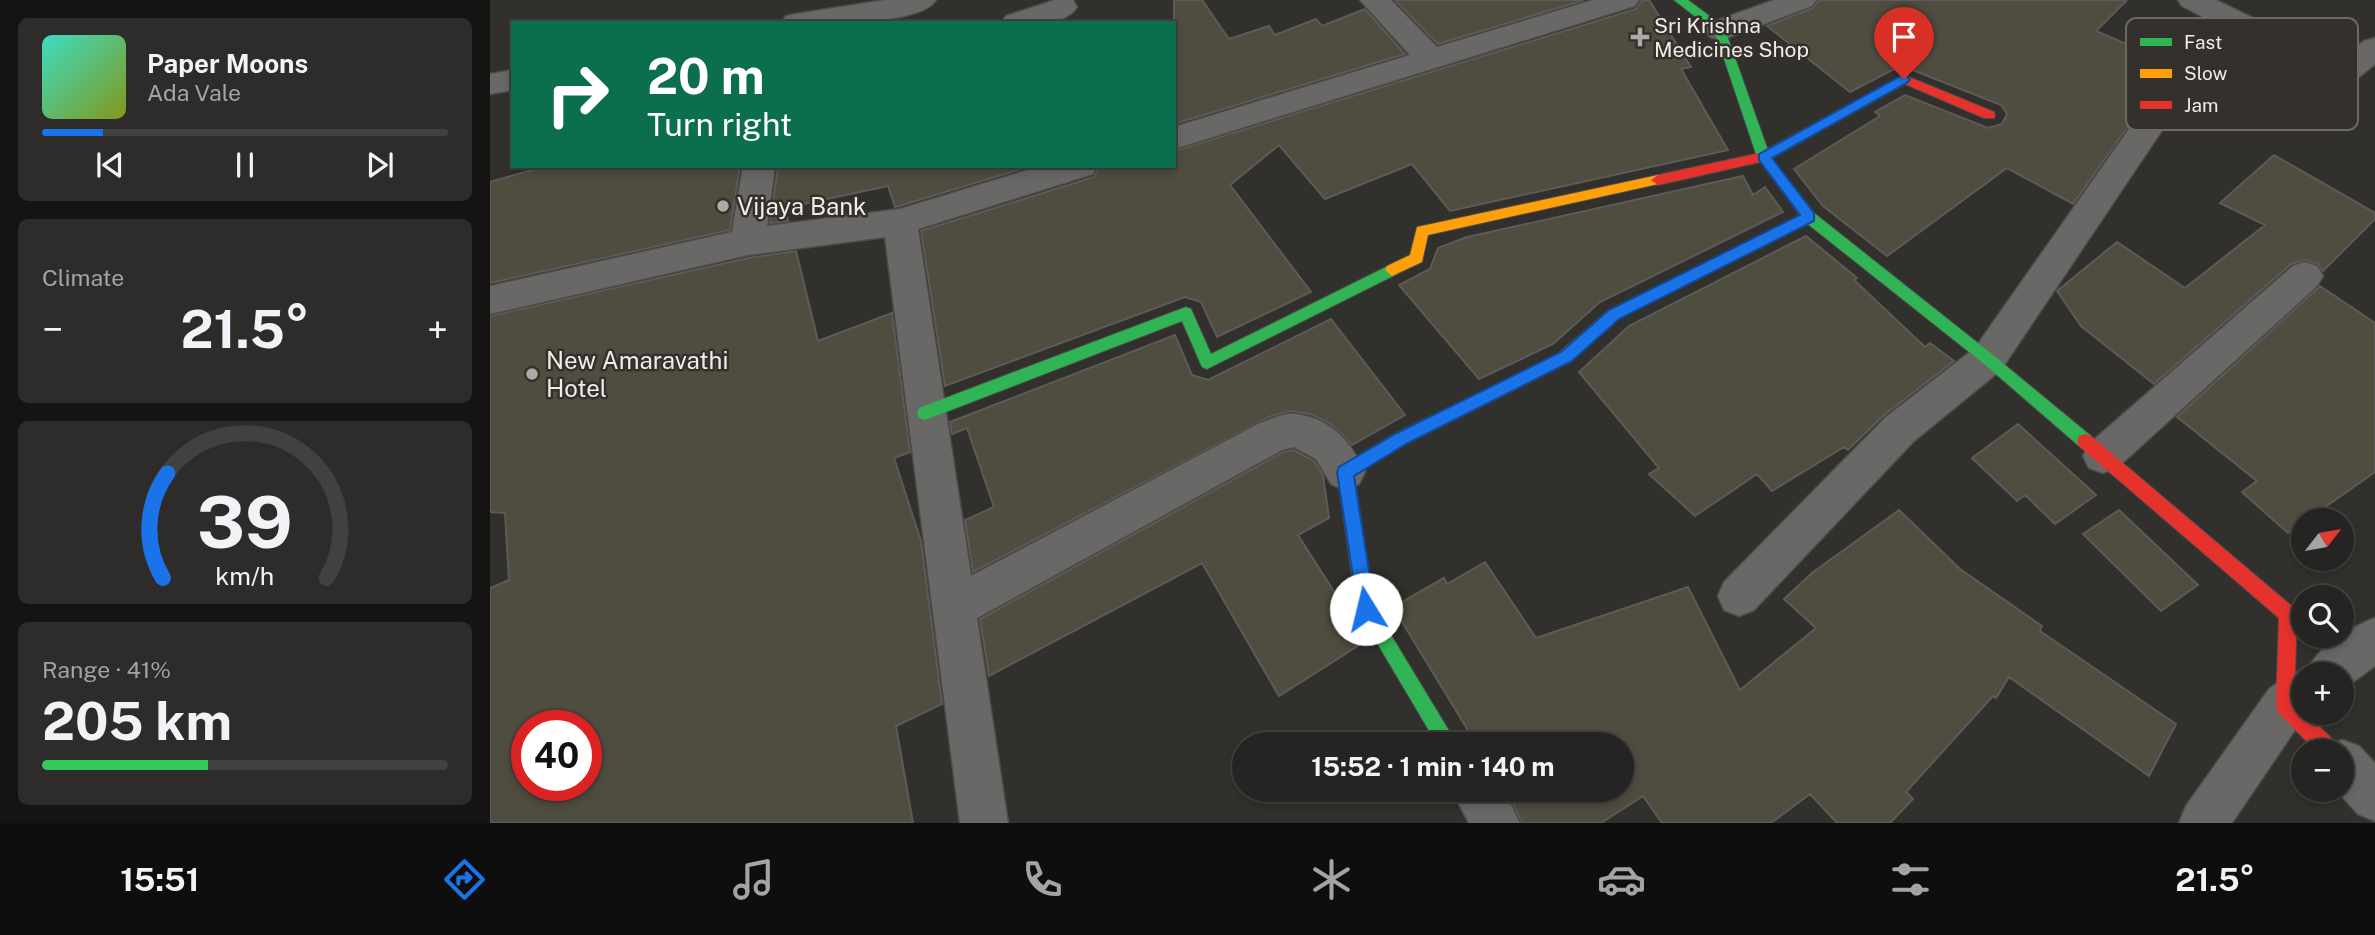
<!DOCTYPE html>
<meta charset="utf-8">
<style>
:root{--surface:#262422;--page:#2e2c2a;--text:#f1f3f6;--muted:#a4a4a5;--line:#424140;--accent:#1a73e8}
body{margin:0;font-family:"Public Sans",sans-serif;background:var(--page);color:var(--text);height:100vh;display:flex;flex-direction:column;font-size:26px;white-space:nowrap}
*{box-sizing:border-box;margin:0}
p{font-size:23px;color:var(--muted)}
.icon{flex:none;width:38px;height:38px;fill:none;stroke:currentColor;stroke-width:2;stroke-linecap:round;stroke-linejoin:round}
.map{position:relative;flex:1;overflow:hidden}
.sheet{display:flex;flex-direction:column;gap:18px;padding:18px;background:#151413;width:490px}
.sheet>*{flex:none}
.hud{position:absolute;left:21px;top:21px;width:665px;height:147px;border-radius:0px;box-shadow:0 4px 10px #0003,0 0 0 2px var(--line);background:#0b6e4f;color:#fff;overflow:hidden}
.needle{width:46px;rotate:59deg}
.fabs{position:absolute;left:1801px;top:508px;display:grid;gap:14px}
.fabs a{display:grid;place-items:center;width:63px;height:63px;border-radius:50%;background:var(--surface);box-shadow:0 4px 10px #0003,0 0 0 2px var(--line);font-size:35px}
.speed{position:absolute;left:21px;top:710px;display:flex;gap:14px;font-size:35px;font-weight:700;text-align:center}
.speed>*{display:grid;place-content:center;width:91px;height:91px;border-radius:50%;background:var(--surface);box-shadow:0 4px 10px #0003,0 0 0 2px var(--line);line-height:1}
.speed .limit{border:10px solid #d22;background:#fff;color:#111}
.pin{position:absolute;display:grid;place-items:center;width:60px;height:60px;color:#fff;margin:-72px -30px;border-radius:50% 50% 50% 0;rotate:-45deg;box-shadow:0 0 7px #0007}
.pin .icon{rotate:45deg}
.me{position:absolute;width:77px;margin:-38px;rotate:351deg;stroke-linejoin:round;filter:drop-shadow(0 0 5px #0008)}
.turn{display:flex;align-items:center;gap:24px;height:147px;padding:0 21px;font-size:32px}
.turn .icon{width:91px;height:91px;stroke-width:2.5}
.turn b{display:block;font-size:49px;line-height:60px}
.big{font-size:52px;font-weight:700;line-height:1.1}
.sheet .tile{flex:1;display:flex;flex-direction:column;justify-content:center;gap:10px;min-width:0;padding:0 24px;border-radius:10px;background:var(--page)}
.sheet .dial{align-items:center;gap:0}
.dial svg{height:182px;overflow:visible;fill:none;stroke:var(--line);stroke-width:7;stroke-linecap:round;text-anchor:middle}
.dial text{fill:var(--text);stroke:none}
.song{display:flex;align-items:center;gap:21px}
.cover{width:84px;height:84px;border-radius:10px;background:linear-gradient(135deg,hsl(170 70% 55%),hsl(70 70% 35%))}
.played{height:7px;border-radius:4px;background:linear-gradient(90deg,var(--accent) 15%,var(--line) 15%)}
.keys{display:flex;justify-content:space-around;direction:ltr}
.heat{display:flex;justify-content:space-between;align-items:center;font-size:38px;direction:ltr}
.charge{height:10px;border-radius:5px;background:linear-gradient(90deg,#34c759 41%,var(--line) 0)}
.trip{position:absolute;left:742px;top:732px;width:402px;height:70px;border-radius:35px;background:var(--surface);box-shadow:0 4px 10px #0003,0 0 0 2px var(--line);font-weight:700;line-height:70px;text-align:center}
.menu{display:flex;height:112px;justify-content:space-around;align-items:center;background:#0f0e0e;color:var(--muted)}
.menu .icon{width:49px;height:49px}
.menu .active{color:var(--accent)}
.menu b{font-size:32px;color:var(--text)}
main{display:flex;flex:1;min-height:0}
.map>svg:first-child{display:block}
.building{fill:#4f4c40;stroke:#5c5b58;stroke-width:2;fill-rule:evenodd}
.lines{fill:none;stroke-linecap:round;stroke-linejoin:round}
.street-casing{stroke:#4d4b49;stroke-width:3}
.fast-casing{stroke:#4d4b49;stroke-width:2}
.slow-casing{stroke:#4d4b49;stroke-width:2}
.jam-casing{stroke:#4d4b49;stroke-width:2}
.street{fill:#696866;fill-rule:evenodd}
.fast{fill:#30b455;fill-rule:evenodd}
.slow{fill:#ff9f0a;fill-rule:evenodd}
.jam{fill:#e5322d;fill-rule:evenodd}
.route{fill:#1a73e8;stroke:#114b97;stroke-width:2}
.poi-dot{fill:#adaaa7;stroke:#34302b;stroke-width:2.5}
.labels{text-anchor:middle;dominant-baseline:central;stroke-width:5;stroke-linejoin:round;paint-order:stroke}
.far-poi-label{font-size:21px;fill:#efece9;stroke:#34302b;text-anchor:start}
.poi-label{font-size:24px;fill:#efece9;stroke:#34302b;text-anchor:start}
.key{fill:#34302b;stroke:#6c6864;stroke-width:2}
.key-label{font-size:19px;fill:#efece9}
</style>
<main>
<section class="sheet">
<div class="tile">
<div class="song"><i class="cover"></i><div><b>Paper Moons</b><p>Ada Vale</p></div></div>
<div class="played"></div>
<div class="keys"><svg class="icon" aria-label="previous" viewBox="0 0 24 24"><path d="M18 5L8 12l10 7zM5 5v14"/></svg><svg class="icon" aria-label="pause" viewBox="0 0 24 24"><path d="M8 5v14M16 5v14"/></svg><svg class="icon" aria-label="next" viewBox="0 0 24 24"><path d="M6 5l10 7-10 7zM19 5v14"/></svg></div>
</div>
<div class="tile"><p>Climate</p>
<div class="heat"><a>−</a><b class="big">21.5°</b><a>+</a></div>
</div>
<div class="tile dial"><svg viewBox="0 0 100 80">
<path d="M14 69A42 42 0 1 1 86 69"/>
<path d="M14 69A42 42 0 0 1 16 23" stroke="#1a73e8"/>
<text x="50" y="56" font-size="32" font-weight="700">39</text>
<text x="50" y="72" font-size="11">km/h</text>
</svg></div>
<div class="tile"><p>Range · 41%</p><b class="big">205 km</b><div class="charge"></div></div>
</section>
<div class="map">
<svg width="1885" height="823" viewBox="0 0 1885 823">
<rect width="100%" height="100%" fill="#32302d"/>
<path class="building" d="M 684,0 L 712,0 L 739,39 L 779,26 L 785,35 L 826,19 L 832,26 L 875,9 L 915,54 L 684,124 Z
M 905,0 L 1094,0 L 948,44 Z
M 1152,0 L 1159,0 L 1201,67 L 1191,69 L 1238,150 L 960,211 L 922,164 L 835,199 L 789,145 L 740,185 L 821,292 L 727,337 L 711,302 L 695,297 L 455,386 L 431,231 L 604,177 L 609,166 L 684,166 L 684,151 L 1146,9 Z
M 1329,0 L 1637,0 L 1606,31 L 1676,61 L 1657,88 L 1661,90 L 1648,112 L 1583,204 L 1517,168 L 1397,256 L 1333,206 L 1304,169 L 1390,116 L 1385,112 L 1415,95 L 1498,128 L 1512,124 L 1517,114 L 1511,105 L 1415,67 L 1402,70 L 1360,92 L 1277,26 L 1323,8 Z
M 1784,155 L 1885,213 L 1885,219 L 1833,271 L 1828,264 L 1816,260 L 1801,264 L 1664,384 L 1591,326 L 1567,291 L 1627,242 L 1695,288 L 1775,225 L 1730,203 Z
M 56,166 L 250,166 L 240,230 L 0,283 L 0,182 Z
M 288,166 L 541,166 L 409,206 L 405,207 L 398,186 L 295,208 L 298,221 L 280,223 Z
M 1253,176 L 1263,195 L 1275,187 L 1293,212 L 1110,302 L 1063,344 L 989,379 L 909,285 L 940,269 L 948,248 L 977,237 Z
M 1316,236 L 1367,278 L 1364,280 L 1435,347 L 1440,343 L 1464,361 L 1394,415 L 1358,450 L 1354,447 L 1282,491 L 1267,474 L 1205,516 L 1159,474 L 1169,468 L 1089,372 L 1139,326 Z
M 306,251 L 328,341 L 402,313 L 420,452 L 404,458 L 431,541 L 452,704 L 406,726 L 423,823 L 0,823 L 0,588 L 19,580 L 15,513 L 0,512 L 0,316 L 258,258 ZM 37,726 L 96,726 L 96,786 L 37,786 Z
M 1830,286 L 1885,323 L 1885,472 L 1798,533 L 1752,492 L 1767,481 L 1687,417 Z
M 841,319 L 915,415 L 862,445 L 841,424 L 820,414 L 801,411 L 781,416 L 483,572 L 475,520 L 504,507 L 477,428 L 462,434 L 460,422 L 685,335 L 702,375 L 718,380 Z
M 1528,424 L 1606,495 L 1565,524 L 1535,495 L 1527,501 L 1482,458 Z
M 804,450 L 824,461 L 833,475 L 839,518 L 808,535 L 850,601 L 852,610 L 871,644 L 789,696 L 712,563 L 499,676 L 490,619 L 793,452 Z
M 1409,510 L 1470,569 L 1552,626 L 1550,631 L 1686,724 L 1659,776 L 1519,677 L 1506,698 L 1503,696 L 1416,792 L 1423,799 L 1400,823 L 1347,823 L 1320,794 L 1281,823 L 1172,823 L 1153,796 L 1111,823 L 1032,823 L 1016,789 L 1132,789 L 1132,744 L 983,744 L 976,727 L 903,607 L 954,578 L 957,584 L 995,562 L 1046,638 L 1198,587 L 1250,690 L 1326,628 L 1294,599 L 1322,573 Z
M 1629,510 L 1708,585 L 1671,611 L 1593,534 Z"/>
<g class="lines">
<g class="street-casing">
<path id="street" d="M 395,0 L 446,0 C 429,27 323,23 291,23 L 296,16 L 306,14 Z
M 565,0 L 583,0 L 587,7 C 574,28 534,23 511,23 L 516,16 Z
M 870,0 L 901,0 L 947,47 L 1103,0 L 1149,0 L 1145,6 L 684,149 L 684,127 L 920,55 Z
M 1284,0 L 1326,0 L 1322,6 L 1240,37 L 1230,40 L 1220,37 L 1215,30 L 1220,23 Z
M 1688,0 L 1726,0 L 1850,60 L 1874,41 L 1885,38 L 1885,64 L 1864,81 L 1853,84 L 1755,38 L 1689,105 L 1511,370 L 1424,441 L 1264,610 L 1249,616 L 1234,610 L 1228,596 L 1234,582 L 1396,417 L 1485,348 L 1667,89 L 1732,27 L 1692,6 Z
M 23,70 L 23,90 L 0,94 L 0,74 Z
M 253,166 L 285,166 L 277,226 L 410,209 L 551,166 L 607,166 L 603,174 L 428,229 L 481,576 L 768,424 C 779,420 795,412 806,414 C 842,419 860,441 875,472 L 869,484 L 855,490 L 841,484 L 826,459 L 804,447 L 792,450 L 487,618 L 518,823 L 470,823 L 395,237 L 258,255 L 0,314 L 0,286 L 242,232 Z
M 1815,262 L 1827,266 L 1833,276 L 1827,286 L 1627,468 L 1613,473 L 1599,468 L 1593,456 L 1599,444 L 1803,266 Z
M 1885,618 L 1885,666 L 1852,690 L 1852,674 L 1813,674 L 1813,712 L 1823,712 L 1811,721 L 1742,823 L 1689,823 L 1696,806 L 1779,689 L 1797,676 L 1813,670 L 1817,671 C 1827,647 1861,627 1885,618 Z
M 1852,740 L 1869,746 L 1885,763 L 1885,821 L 1868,814 L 1845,789 L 1852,789 L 1852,751 L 1834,751 L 1835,746 Z
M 961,789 L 1013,789 L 1030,823 L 979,823 Z"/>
</g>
<g class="fast-casing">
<path id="fast" d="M 1184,0 L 1198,0 L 1234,27 L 1280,156 L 1324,213 L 1503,355 L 1601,436 L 1603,441 L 1601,446 L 1595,448 L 1589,446 L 1493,363 L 1314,221 L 1267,157 L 1225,32 Z
M 902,264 L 907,266 L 909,270 L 907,274 L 717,369 L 712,367 L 692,321 L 435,420 L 429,418 L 427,413 L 429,408 L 696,307 L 701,309 L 721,354 Z
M 1065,357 L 1070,359 L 1073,363 L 1070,367 L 918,443 L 864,475 L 884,607 L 967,744 L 947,744 L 867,609 L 847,472 L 849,467 L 906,433 Z"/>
</g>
<g class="slow-casing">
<path id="slow" d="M 1168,175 L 1173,177 L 1175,180 L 1173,183 L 938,235 L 932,262 L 902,276 L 895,270 L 897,266 L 920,255 L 927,227 Z"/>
</g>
<g class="jam-casing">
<path id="jam" d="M 1414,75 L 1504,112 L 1505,115 L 1504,118 L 1494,118 L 1415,84 L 1279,160 L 1168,185 L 1161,180 L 1168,175 L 1270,153 Z
M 1319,212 L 1326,217 L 1324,221 L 1129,318 L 1082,361 L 1065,369 L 1060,367 L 1057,363 L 1119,310 Z
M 1595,434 L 1601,436 L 1804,608 L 1807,614 L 1804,701 L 1847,744 L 1849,751 L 1826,751 L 1788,712 L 1786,705 L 1789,618 L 1589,446 L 1587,441 L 1589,436 Z"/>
</g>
<use href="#street" class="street"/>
<use href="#fast" class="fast"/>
<use href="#slow" class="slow"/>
<use href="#jam" class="jam"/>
</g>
<path class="route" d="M 1414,74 L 1420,79 L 1418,82 L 1282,158 L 1324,213 L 1324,221 L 1129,319 L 1082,361 L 918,443 L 864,476 L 885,609 L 882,615 L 876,617 L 869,615 L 847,472 L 849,467 L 907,433 L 1071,352 L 1119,310 L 1310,215 L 1269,160 L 1269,154 Z"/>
<g class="poi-dot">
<path d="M1146.5 26.5h7v7h7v7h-7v7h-7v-7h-7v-7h7z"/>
<circle cx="233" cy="206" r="7"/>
<circle cx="42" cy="374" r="7"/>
</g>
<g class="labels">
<g class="far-poi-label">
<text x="1164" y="25">Sri Krishna<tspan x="1164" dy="24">Medicines Shop</tspan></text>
</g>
<g class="poi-label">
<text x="247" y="206">Vijaya Bank</text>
<text x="56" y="360">New Amaravathi<tspan x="56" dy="28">Hotel</tspan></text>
</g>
</g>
<rect x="1636" y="18" width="232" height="112" rx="10" class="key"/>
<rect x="1650" y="38" width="32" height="8" fill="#30b455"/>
<rect x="1650" y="69" width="32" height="9" fill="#ff9f0a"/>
<rect x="1650" y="101" width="32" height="8" fill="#e5322d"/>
<g class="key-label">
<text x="1694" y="49">Fast</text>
<text x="1694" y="80">Slow</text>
<text x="1694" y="112">Jam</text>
</g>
</svg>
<div class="fabs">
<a><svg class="needle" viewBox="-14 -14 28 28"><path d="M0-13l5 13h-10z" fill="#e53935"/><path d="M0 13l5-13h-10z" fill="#a4a4a5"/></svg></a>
<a><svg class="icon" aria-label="search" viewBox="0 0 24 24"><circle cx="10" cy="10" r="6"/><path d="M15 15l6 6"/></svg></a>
<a>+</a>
<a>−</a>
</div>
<div class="speed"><div class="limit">40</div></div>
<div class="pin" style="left:1414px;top:79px;background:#d93025"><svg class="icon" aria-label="arrive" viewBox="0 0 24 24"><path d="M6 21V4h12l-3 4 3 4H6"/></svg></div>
<svg class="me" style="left:876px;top:609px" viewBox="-20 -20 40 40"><circle r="19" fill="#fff"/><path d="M0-13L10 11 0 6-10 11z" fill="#1a73e8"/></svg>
<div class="trip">15:52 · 1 min · 140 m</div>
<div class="hud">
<div class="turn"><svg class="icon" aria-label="right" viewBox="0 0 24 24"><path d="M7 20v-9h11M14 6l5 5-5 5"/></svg><div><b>20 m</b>Turn right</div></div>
</div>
</div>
</main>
<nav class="menu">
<b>15:51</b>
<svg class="icon active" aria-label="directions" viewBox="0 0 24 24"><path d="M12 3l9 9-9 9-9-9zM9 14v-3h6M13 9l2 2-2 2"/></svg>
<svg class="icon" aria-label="music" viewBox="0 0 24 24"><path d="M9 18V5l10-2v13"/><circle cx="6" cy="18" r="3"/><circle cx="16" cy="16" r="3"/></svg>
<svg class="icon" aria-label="phone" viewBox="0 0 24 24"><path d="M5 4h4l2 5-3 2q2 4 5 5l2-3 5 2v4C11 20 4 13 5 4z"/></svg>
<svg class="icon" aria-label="climate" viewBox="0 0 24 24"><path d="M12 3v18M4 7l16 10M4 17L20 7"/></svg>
<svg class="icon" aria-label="car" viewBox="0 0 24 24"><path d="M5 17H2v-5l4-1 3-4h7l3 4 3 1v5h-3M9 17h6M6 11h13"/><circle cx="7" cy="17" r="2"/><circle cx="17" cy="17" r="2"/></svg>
<svg class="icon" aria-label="filters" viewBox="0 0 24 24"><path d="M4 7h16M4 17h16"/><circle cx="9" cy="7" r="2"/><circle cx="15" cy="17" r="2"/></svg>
<b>21.5°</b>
</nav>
